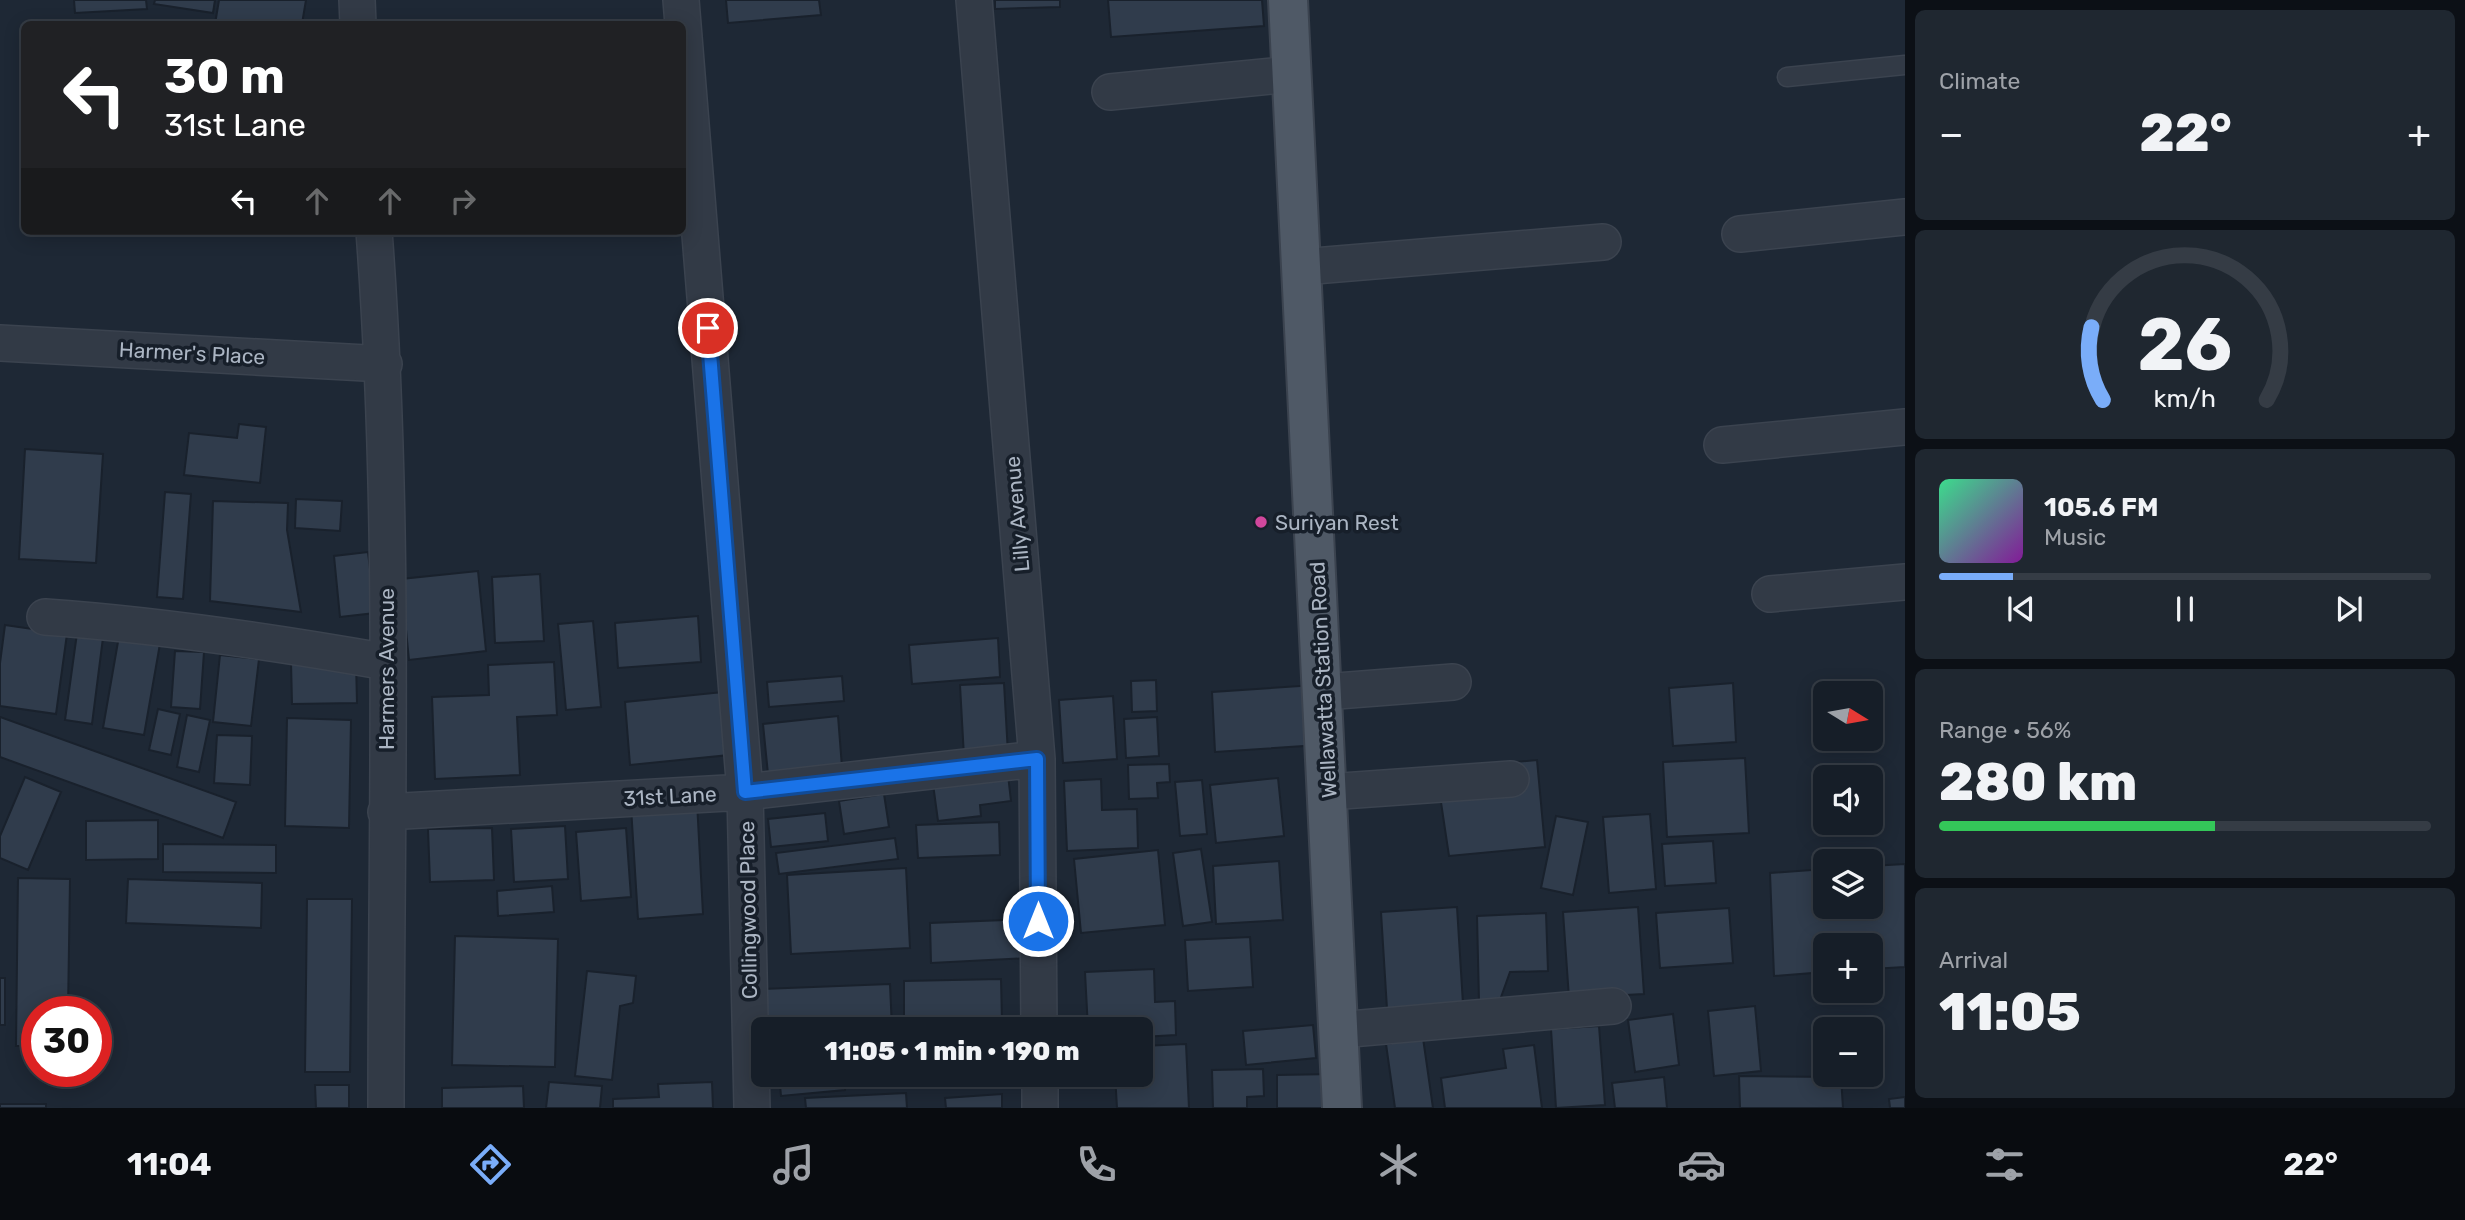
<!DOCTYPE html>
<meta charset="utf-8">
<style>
:root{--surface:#161e28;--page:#1f2730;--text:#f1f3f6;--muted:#9ea2a8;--line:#353c45;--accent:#7aadf9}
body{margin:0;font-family:Rubik,sans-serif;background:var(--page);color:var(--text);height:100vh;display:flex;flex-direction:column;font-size:26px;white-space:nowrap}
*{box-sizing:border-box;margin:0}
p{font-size:23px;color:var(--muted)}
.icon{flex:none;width:38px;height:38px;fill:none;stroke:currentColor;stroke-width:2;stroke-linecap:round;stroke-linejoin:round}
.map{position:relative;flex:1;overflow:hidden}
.sheet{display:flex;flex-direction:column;gap:10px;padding:10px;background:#0c1016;width:560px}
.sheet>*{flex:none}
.banner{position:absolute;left:21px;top:21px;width:665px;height:214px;border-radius:10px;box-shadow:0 4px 18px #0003,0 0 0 2px var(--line);background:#202124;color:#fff;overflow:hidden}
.needle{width:46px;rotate:101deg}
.fabs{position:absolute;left:1813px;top:681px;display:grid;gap:14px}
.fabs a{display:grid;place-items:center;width:70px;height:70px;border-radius:10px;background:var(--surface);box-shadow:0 4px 18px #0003,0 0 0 2px var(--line);font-size:35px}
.speed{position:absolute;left:21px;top:996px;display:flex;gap:14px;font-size:35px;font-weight:700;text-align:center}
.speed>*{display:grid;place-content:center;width:91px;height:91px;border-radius:50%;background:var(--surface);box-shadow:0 4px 18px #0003,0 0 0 2px var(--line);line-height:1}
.speed .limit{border:10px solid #d22;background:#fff;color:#111}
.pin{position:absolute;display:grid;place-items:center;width:60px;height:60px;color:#fff;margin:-30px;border:4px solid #fff;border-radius:50%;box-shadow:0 2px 7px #0007}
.me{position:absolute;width:77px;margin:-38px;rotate:0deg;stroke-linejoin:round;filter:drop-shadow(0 0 5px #0008)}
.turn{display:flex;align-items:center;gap:24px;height:147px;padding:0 28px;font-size:32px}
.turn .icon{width:91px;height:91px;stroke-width:2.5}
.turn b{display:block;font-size:49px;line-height:60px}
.lanes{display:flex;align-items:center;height:66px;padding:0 28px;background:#0003;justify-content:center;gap:35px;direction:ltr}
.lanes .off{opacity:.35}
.big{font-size:52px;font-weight:800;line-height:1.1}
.sheet .tile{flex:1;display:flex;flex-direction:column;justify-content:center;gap:10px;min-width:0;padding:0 24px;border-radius:10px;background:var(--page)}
.sheet .dial{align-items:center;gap:0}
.dial svg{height:182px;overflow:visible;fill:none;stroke:var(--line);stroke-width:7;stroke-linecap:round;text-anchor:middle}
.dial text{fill:var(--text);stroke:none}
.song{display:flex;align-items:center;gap:21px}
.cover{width:84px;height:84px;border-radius:10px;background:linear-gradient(135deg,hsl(150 70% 55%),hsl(290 70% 35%))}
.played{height:7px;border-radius:4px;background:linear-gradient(90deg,var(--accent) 15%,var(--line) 15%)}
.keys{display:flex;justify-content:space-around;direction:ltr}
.heat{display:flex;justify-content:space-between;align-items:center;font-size:38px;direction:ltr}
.charge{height:10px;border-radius:5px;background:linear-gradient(90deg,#34c759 56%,var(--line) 0)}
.trip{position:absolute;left:751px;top:1017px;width:402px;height:70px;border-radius:10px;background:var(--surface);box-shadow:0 4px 18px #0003,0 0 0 2px var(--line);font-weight:800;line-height:70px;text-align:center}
.dock{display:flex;height:112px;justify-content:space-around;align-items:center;background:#090c10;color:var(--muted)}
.dock .icon{width:49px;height:49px}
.dock .selected{color:var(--accent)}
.dock b{font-size:32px;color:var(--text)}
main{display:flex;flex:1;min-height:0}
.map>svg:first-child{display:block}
.building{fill:#303c4c;stroke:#19212c;stroke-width:2}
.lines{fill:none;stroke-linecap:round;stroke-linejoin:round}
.lane-casing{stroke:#3b434f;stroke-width:21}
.street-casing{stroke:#3b434f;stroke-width:38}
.primary-casing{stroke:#3b434f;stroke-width:42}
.lane{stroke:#323a46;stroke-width:18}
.street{stroke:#323a46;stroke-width:35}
.primary{stroke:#4f5966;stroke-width:38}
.route-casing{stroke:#114b97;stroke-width:18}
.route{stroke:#1a73e8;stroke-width:12}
.hotel-dot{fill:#d1479c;stroke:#171f2a;stroke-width:2.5}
.labels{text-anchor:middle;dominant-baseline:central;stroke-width:7;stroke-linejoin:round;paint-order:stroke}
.street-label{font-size:21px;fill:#abb5c3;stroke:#171f2a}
.poi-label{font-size:21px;fill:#abb5c3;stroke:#171f2a;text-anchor:start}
</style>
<main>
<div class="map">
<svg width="1905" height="1108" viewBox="0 0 1905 1108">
<rect width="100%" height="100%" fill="#1e2835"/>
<path class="building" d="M 74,0 L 146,0 L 147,9 L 75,13 Z
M 155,0 L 215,0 L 213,13 L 154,4 Z
M 219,0 L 306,0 L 302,24 L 215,24 Z
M 726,0 L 819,0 L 821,15 L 728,23 Z
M 995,0 L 1060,0 L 1060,7 L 995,9 Z
M 1108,0 L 1262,0 L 1264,26 L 1111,37 Z
M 239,424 L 266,427 L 260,483 L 184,475 L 189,433 L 237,438 Z
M 25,449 L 103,454 L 96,563 L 19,559 Z
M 165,492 L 191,494 L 183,599 L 157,597 Z
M 296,499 L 342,501 L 340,531 L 295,528 Z
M 213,501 L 288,503 L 287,530 L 301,612 L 210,601 Z
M 368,552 L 375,613 L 340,617 L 334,556 Z
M 478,571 L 486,651 L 409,660 L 401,579 Z
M 540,574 L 544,641 L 495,643 L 492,577 Z
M 123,613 L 164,621 L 144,735 L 103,728 Z
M 698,616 L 701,662 L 618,668 L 615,623 Z
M 593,621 L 601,707 L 566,710 L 558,624 Z
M 5,625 L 67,634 L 56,714 L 0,706 L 0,663 Z
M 78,626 L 104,630 L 92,724 L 65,720 Z
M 998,638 L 1000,677 L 912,684 L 909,645 Z
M 175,651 L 204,652 L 200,709 L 171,707 Z
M 220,655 L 259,659 L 251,726 L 213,722 Z
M 356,661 L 357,703 L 292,704 L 291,662 Z
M 554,662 L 557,715 L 517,717 L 520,775 L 435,779 L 432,697 L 489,695 L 488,665 Z
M 842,676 L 844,701 L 769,707 L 767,682 Z
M 1156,680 L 1157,711 L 1132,712 L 1131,681 Z
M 1004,683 L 1008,754 L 964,757 L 960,685 Z
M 1733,683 L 1736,742 L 1673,746 L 1669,688 Z
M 1315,685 L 1319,745 L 1215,752 L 1212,692 Z
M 723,692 L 729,755 L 630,765 L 625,702 Z
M 1113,696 L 1117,759 L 1063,763 L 1059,700 Z
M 158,709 L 180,714 L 171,755 L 149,750 Z
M 187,715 L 210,720 L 199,772 L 177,767 Z
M 838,716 L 842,767 L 768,774 L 763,724 Z
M 0,717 L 236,802 L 223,838 L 0,757 Z
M 1157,717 L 1159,756 L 1126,758 L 1124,719 Z
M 287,718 L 351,720 L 349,828 L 285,826 Z
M 217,735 L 252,736 L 250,785 L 214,783 Z
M 1745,758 L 1749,833 L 1667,837 L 1663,762 Z
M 1537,760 L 1545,847 L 1449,856 L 1436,769 Z
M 1169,764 L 1170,782 L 1157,783 L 1158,798 L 1129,799 L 1128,765 Z
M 1008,775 L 1011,801 L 980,805 L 981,816 L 938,821 L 933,784 Z
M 25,777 L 61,792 L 28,870 L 0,858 L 0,836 Z
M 1278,778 L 1284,836 L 1216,843 L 1210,785 Z
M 1101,779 L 1102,810 L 1137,809 L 1138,848 L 1067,851 L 1064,781 Z
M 1202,780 L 1207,834 L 1180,836 L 1175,782 Z
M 884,794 L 889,827 L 844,834 L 839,801 Z
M 697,802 L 703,914 L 638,919 L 631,807 Z
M 825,813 L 828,841 L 771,847 L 768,819 Z
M 1650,814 L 1656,889 L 1609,893 L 1603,817 Z
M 1556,816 L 1588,822 L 1573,895 L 1541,888 Z
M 158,820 L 158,859 L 86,860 L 86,821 Z
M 999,822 L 1000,855 L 918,858 L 916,825 Z
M 565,826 L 568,879 L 514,882 L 511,829 Z
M 492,828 L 494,880 L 430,882 L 428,829 Z
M 626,828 L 631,897 L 581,901 L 576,832 Z
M 895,838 L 898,859 L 779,874 L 776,853 Z
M 1713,841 L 1716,883 L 1665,886 L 1662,844 Z
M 163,844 L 276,845 L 276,873 L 163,872 Z
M 1201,849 L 1212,922 L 1183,926 L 1173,853 Z
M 1158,850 L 1165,925 L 1081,933 L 1074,859 Z
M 1279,861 L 1283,920 L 1216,924 L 1213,866 Z
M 1905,864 L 1905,967 L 1871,969 L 1871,945 L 1825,945 L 1825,972 L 1774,976 L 1770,873 L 1825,869 L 1825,906 L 1871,906 L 1871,866 Z
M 906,868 L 910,948 L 791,954 L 787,875 Z
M 18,878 L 70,879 L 68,1012 L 37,1012 L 37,1046 L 16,1046 Z
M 128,879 L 262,883 L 261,928 L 126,923 Z
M 552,886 L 554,912 L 498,916 L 497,891 Z
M 307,899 L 352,899 L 350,1072 L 305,1072 Z
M 1457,907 L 1463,1004 L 1387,1009 L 1381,912 Z
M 1638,907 L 1644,994 L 1569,998 L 1563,912 Z
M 1729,908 L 1733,963 L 1660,968 L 1656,913 Z
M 1546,913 L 1548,971 L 1510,972 L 1500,1000 L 1479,1001 L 1477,916 Z
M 1028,919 L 1030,958 L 931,963 L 930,923 Z
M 455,936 L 558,939 L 555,1067 L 452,1065 Z
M 1250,937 L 1253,987 L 1188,991 L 1185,940 Z
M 1154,969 L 1155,1002 L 1175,1001 L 1176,1035 L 1141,1037 L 1141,1029 L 1088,1029 L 1085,972 Z
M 587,971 L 636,976 L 633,1003 L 620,1006 L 612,1080 L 575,1076 Z
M 0,978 L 5,978 L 5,1025 L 0,1025 Z
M 1001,979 L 1002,1022 L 904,1024 L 904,981 Z
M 890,984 L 892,1029 L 763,1029 L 762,989 Z
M 1755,1006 L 1761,1071 L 1714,1076 L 1708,1011 Z
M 1673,1014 L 1679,1065 L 1635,1072 L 1628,1020 Z
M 1313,1025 L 1316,1058 L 1246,1065 L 1243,1031 Z
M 1599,1026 L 1605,1105 L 1556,1108 L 1551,1029 Z
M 1423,1038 L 1433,1108 L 1395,1108 L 1386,1044 Z
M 1186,1044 L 1189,1108 L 1117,1108 L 1115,1074 L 1141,1074 L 1141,1046 Z
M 1534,1045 L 1542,1108 L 1445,1108 L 1441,1078 L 1506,1068 L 1503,1049 Z
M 1263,1069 L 1264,1096 L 1247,1097 L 1247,1108 L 1213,1108 L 1212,1070 Z
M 779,1074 L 844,1074 L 845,1090 L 781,1096 Z
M 854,1074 L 902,1074 L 902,1082 L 854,1084 Z
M 936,1074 L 1002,1074 L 1002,1080 L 936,1079 Z
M 1334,1074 L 1334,1108 L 1277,1108 L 1277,1075 Z
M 1739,1076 L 1841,1077 L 1843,1108 L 1740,1108 Z
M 1664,1077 L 1667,1108 L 1615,1108 L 1612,1083 Z
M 549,1082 L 602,1086 L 600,1108 L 546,1108 Z
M 712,1082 L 713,1108 L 613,1108 L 613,1099 L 659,1097 L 658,1084 Z
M 315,1085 L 349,1085 L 349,1108 L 316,1108 Z
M 523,1086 L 524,1108 L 442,1108 L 442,1088 Z
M 906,1093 L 907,1108 L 806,1108 L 805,1098 Z
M 1002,1094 L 1002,1108 L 946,1108 L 945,1098 Z
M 1905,1097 L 1905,1108 L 1890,1108 L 1889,1099 Z
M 0,1104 L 46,1104 L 46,1108 L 0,1108 Z"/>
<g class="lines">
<g class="lane-casing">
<path id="lane" d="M 1787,77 L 1905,65"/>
</g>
<g class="street-casing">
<path id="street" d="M 357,0 L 358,24
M 681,0 L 745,792 L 752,1108
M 974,0 L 1037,759 L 1039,1029
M 1110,92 L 1292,74
M 374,231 C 396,522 386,816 386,1108
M 1740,234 L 1905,217
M 1302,267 L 1603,242
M 0,343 L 384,364
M 1722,445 L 1905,427
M 1770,594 L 1905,582
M 45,617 C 161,625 273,642 387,662
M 1324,692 L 1453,682
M 1328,792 L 1511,779
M 386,812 L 745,792 L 1037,759
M 1339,1030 L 1613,1006
M 1040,1074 L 1040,1108"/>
</g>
<g class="primary-casing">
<path id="primary" d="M 1288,0 L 1342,1108"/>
</g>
<use href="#lane" class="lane"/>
<use href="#street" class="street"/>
<use href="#primary" class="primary"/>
</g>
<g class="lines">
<g class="route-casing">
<path id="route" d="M 708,328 L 745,792 L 1037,759 L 1038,921"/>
</g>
<use href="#route" class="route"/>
</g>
<circle class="hotel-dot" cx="1261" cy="522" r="7"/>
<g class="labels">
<g class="street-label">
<text transform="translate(192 353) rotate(3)">Harmer's Place</text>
<text transform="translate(1017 514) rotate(-95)">Lilly Avenue</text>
<text transform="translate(386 669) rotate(-90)">Harmers Avenue</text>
<text transform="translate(1323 680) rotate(-93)">Wellawatta Station Road</text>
<text transform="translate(670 796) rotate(-3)">31st Lane</text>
<text transform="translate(748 910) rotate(-91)">Collingwood Place</text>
</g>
<g class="poi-label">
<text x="1275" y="522">Suriyan Rest</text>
</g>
</g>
</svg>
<div class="fabs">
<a><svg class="needle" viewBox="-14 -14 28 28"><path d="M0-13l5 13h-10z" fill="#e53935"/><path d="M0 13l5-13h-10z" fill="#9ea2a8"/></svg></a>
<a><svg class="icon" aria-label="sound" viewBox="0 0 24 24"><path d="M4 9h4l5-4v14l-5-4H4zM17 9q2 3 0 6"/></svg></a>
<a><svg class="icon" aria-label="layers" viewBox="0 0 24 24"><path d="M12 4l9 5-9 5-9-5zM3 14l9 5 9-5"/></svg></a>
<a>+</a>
<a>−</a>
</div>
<div class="speed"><div class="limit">30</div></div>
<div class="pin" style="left:708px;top:328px;background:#d93025"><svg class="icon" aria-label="arrive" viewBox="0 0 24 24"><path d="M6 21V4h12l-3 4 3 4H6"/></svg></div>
<svg class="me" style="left:1038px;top:921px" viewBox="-20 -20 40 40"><circle r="17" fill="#1a73e8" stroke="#fff" stroke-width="3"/><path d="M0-11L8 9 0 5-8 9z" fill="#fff"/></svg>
<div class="trip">11:05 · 1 min · 190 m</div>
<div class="banner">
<div class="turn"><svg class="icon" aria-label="left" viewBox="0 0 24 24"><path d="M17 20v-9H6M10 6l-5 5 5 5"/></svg><div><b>30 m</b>31st Lane</div></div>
<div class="lanes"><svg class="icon" aria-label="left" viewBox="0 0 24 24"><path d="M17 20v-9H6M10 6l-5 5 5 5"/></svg><svg class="icon off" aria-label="ahead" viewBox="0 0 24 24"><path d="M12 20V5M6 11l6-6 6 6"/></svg><svg class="icon off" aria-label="ahead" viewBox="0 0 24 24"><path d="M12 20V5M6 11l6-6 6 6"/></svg><svg class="icon off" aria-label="right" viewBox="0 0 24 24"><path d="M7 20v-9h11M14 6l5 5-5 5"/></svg></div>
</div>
</div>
<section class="sheet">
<div class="tile"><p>Climate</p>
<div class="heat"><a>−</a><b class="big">22°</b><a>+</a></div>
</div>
<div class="tile dial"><svg viewBox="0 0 100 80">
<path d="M14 69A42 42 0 1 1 86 69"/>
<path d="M14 69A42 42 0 0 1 9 37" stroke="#7aadf9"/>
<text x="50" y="56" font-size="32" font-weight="700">26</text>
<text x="50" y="72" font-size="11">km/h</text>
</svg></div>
<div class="tile">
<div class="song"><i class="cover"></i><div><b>105.6 FM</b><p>Music</p></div></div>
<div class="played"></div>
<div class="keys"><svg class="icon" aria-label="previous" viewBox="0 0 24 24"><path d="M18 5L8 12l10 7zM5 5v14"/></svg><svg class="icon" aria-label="pause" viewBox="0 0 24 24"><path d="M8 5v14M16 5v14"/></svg><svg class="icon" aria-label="next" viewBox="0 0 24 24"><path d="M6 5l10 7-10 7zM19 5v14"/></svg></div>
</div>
<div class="tile"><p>Range · 56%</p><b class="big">280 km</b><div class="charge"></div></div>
<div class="tile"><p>Arrival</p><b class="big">11:05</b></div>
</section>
</main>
<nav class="dock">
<b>11:04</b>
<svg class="icon selected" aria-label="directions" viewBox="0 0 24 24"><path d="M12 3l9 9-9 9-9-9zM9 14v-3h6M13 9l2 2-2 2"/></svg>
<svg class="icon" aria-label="music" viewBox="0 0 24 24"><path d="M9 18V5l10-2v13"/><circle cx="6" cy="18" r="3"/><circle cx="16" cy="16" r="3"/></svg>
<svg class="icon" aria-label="phone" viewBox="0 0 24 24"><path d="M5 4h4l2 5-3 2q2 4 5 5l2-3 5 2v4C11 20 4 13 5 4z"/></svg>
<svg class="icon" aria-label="climate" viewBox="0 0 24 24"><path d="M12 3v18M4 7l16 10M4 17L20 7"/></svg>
<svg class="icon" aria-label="car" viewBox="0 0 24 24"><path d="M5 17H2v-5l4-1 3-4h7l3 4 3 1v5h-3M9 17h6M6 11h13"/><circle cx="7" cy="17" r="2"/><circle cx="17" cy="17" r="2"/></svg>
<svg class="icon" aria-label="filters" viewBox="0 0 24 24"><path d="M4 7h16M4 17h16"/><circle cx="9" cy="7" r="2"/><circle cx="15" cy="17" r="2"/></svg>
<b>22°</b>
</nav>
